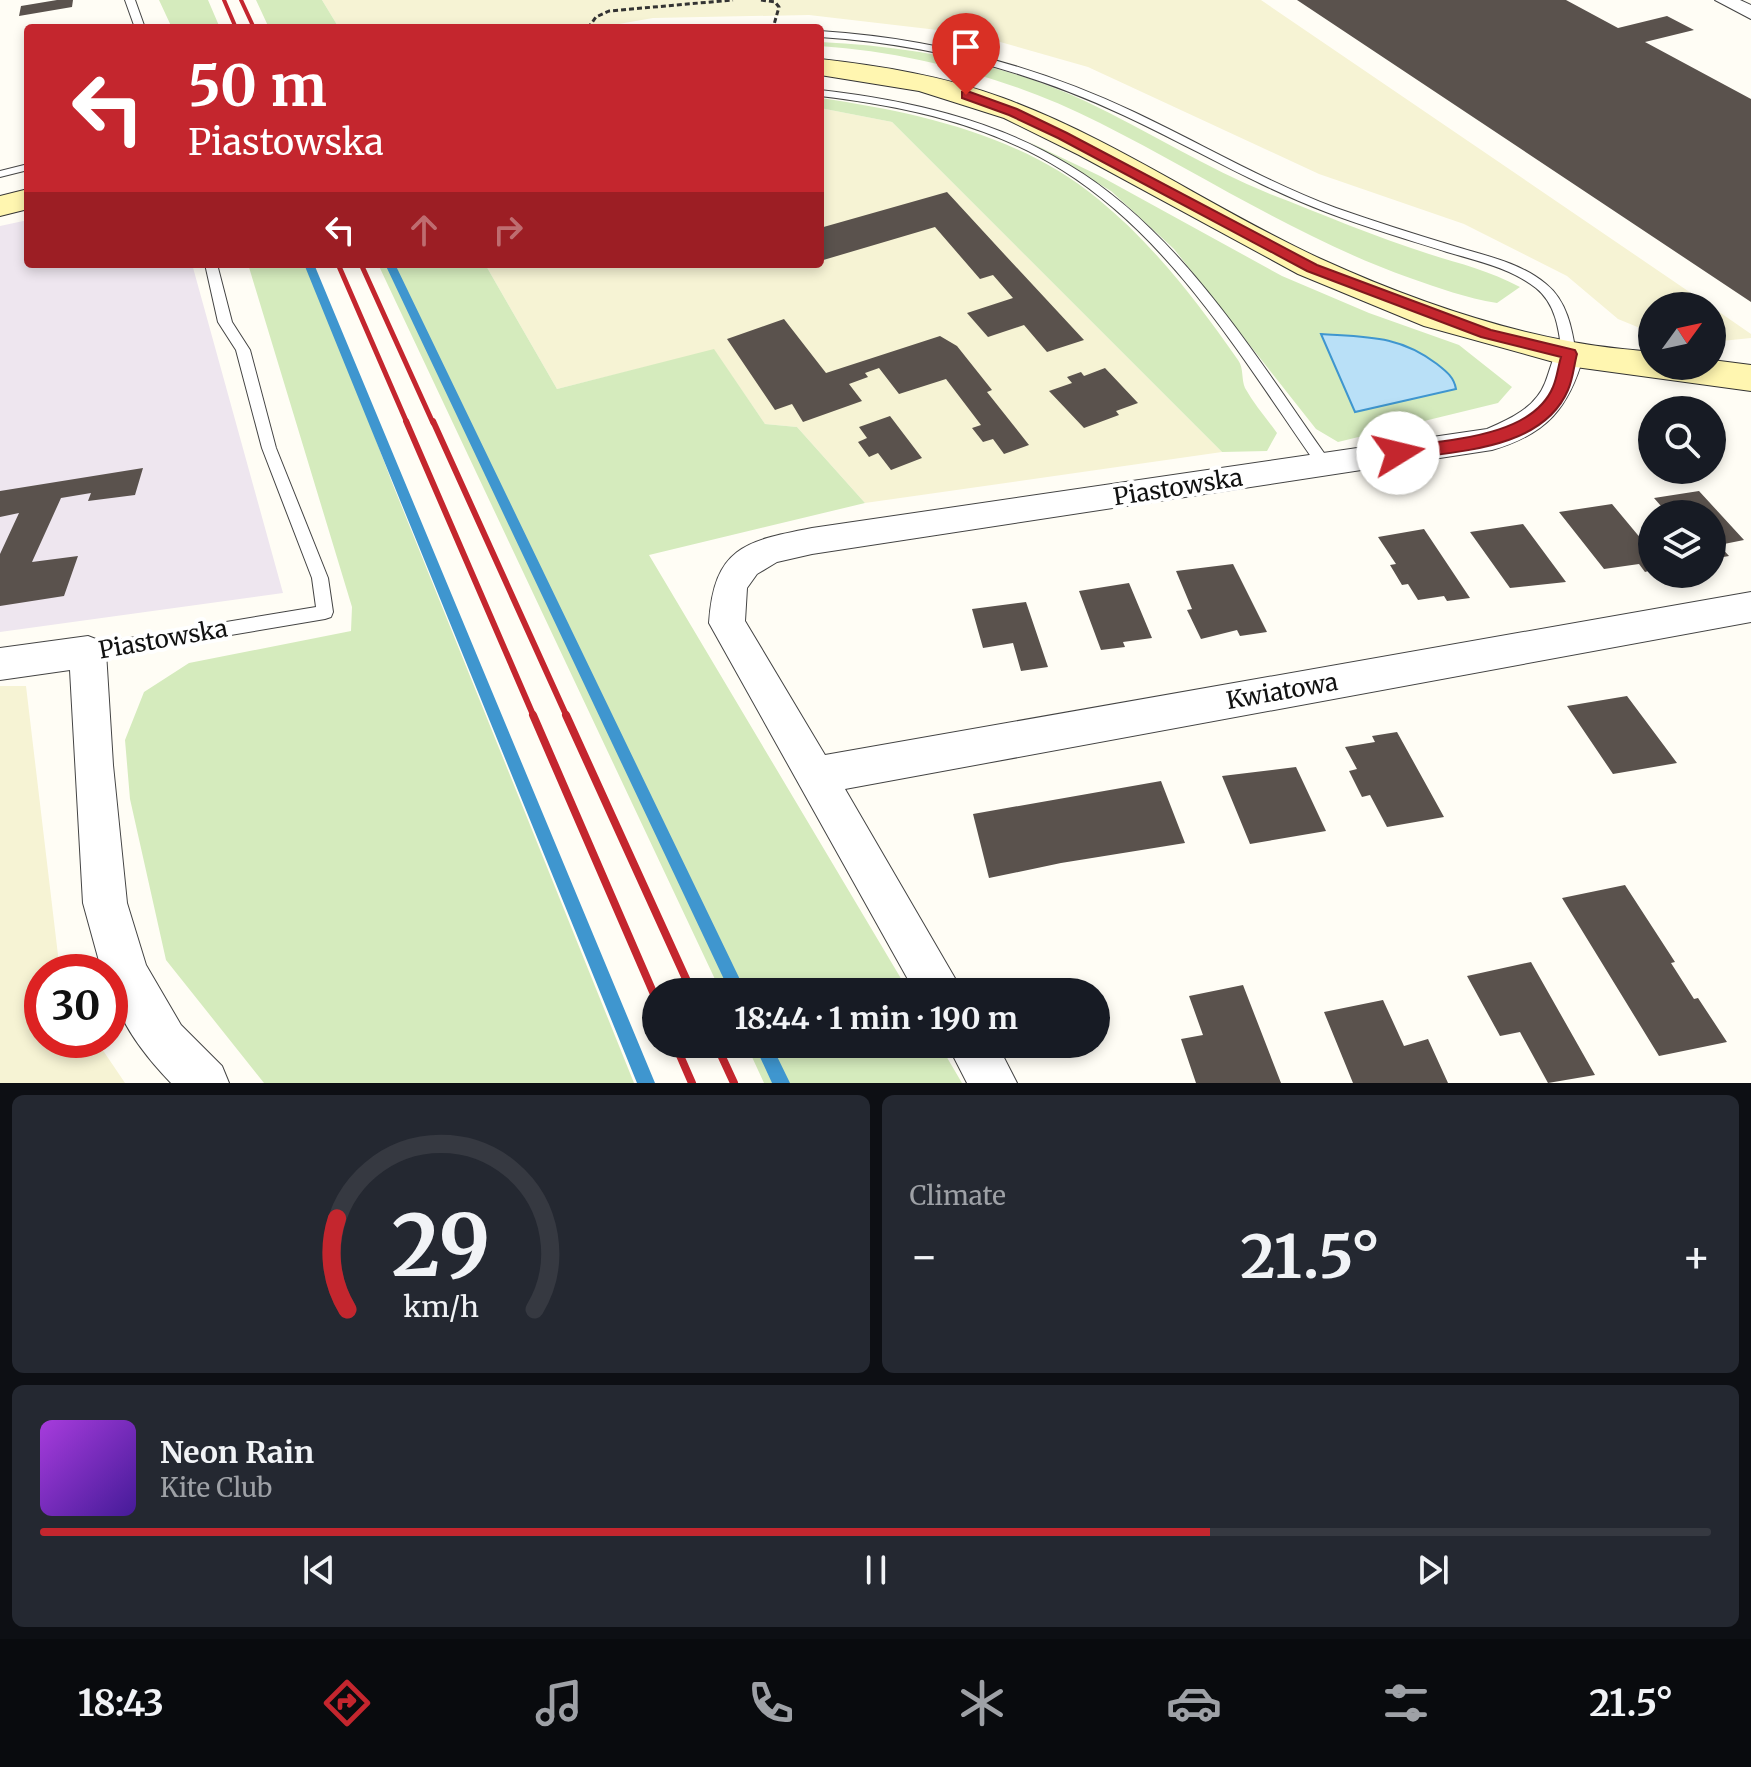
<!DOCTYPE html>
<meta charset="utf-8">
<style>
:root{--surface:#171b24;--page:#242831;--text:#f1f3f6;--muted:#9ea1a6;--line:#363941;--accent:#c4262e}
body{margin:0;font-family:Merriweather,serif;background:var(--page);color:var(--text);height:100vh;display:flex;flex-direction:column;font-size:30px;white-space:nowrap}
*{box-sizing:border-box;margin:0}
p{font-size:26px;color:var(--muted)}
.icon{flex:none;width:44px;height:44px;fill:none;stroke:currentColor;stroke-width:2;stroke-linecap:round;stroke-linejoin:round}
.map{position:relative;height:1083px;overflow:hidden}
.panel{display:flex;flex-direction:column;gap:12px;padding:12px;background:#0d0f14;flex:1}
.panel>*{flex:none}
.hud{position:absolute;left:24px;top:24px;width:800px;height:244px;border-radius:8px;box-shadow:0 4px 12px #0003;background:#c4262e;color:#fff;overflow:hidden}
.needle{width:52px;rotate:57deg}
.buttons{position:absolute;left:1638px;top:292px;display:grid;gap:16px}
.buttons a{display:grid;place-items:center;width:88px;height:88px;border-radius:50%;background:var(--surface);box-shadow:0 4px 12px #0003;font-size:40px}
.speed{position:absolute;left:24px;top:954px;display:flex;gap:16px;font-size:40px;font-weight:700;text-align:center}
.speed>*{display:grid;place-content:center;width:104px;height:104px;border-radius:50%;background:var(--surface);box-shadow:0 4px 12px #0003;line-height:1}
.speed .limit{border:12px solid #d22;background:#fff;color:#111}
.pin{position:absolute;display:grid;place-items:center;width:68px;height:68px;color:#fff;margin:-82px -34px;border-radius:50% 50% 50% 0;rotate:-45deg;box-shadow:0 0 8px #0007}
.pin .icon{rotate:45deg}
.me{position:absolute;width:88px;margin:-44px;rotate:81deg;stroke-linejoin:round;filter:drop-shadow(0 0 6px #0008)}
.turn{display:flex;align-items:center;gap:28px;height:168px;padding:0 32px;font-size:36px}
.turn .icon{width:104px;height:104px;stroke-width:2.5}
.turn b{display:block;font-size:56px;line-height:68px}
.lanes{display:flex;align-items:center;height:76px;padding:0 32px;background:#0003;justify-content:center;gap:40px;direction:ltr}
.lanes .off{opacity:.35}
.big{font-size:60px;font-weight:700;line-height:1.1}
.panel .widget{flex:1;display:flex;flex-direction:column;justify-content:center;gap:12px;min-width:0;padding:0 28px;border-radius:12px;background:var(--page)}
.panel .dial{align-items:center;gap:0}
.dial svg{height:208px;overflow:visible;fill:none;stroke:var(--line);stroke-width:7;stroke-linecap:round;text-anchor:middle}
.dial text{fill:var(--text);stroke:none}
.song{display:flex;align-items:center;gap:24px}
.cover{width:96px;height:96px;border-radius:12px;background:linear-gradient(135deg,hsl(280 70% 55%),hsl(260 70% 35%))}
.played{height:8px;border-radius:4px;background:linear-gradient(90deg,var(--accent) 70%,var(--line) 70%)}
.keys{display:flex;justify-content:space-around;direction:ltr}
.heat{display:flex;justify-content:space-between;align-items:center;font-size:44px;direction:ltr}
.panel .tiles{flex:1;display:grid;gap:12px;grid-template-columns:1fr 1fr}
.widget:last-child{grid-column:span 2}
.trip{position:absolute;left:642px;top:978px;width:468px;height:80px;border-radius:40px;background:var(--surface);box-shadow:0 4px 12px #0003;font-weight:700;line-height:80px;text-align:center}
.tab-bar{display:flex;height:128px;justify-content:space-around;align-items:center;background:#090b0e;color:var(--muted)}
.tab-bar .icon{width:56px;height:56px}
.tab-bar .on{color:var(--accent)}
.tab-bar b{font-size:36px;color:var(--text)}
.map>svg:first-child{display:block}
.industrial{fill:#eee6ef}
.farmland{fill:#f6f3d4}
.green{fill:#d5ebbd}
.water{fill:#b9e0f7;stroke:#3f96cf;stroke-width:2}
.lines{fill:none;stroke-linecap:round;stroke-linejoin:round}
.stream{fill:#3f96cf;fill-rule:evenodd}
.building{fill:#5a524d}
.lane-casing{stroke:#444;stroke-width:2}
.street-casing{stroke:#444;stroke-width:2}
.secondary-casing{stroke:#333;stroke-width:2}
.path{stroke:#333;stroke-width:3;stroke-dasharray:5 3;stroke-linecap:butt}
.lane{fill:#fff;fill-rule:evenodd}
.street{fill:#fff;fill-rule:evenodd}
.secondary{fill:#fff6b0;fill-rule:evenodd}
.rail-far3{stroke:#c4262e;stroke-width:4}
.rail-far2{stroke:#c4262e;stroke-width:5}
.rail-far1{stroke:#c4262e;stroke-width:6}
.rail{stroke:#c4262e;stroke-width:8}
.route{fill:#c4262e;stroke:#7f191e;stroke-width:2}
.labels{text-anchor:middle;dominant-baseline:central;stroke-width:8;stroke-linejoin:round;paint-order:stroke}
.street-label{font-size:24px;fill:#111;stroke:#fff}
</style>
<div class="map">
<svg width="1751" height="1083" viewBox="0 0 1751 1083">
<rect width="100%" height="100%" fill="#fffdf5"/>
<path class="industrial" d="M 28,220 L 28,264 L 192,264 L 283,593 L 0,632 L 0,226 Z"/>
<path class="farmland" d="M 322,0 L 1261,0 L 1710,306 L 1652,306 L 1652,333 L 1618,319 L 1567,276 L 1464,224 L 1319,174 L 1088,67 L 972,34 L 809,15 L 653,18 L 596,28 L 339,28 Z
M 820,108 L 892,122 L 1222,452 L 865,503 L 797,427 L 765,424 L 714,350 L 557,389 L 485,264 L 820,264 Z
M 1712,307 L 1751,334 L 1751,338 L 1712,342 Z
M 0,686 L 26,686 L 60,972 L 42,972 L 42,1040 L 96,1040 L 125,1083 L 0,1083 Z"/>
<path class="green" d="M 159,0 L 208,0 L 220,28 L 172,28 Z
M 256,0 L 322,0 L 339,28 L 269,28 Z
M 820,42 C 909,46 1004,63 1085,101 C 1148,131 1206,168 1270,194 C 1322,214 1375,237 1429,254 C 1461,264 1490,271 1520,287 L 1497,303 C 1466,298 1439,288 1410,278 C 1300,239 1203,175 1100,123 C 1012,79 918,53 820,46 Z
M 820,98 C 916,112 1021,135 1098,199 C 1153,244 1197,301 1238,360 C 1244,368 1241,379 1245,388 C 1254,404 1267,419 1277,433 L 1267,451 L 1222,452 L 892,122 L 820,108 Z
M 1029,142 L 1100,176 L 1282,276 L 1369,313 L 1459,345 L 1512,387 L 1498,403 L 1338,442 L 1316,429 L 1174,249 L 1111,191 Z
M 248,264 L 309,264 L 393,485 L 634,1083 L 264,1083 L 166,960 L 130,799 L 125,740 L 144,692 L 189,663 L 351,631 L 352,607 Z
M 378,264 L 485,264 L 557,389 L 714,349 L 765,424 L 797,427 L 865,503 L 649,555 L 909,992 L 721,992 Z
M 746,1044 L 939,1044 L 962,1083 L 764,1083 Z"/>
<path class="water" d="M 1321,334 C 1366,337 1399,335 1437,364 C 1446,371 1454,377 1456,389 L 1355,412 Z"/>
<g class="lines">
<path class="stream" d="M 304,264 L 314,264 L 655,1083 L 637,1083 Z
M 385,264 L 395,264 L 746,992 L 730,992 Z
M 754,1044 L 771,1044 L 790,1083 L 772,1083 Z"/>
</g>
<path class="building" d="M 57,0 L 73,0 L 72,7 L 19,16 L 21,6 Z
M 1297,0 L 1566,0 L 1618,28 L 1667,16 L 1694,30 L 1645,42 L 1751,99 L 1751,302 Z
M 947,192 L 1005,255 L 1084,340 L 1047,352 L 1024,325 L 988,337 L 967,313 L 1013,298 L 993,275 L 980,279 L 935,227 L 820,261 L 820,228 Z
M 784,319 L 826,373 L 940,336 L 957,346 L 992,390 L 987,392 L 1029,445 L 1004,454 L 993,439 L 983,442 L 972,428 L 981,425 L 946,379 L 899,394 L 879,368 L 865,373 L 868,377 L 849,384 L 862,401 L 803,422 L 792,404 L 775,410 L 727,339 Z
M 1105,368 L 1138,403 L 1116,411 L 1119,415 L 1084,428 L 1049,391 L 1072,383 L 1067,377 L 1081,372 L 1084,376 Z
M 890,416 L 922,458 L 891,470 L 878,453 L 869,457 L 858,442 L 867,438 L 859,427 Z
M 143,468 L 135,495 L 88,501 L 91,493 L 61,498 L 32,562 L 78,556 L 64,596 L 0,606 L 0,554 L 19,513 L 0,517 L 0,491 Z
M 1699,491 L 1744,540 L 1719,545 L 1729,556 L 1712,559 L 1712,514 L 1668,514 L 1654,498 Z
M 1612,504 L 1652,552 L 1652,570 L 1645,572 L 1639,564 L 1604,569 L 1559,512 Z
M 1523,524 L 1566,582 L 1510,588 L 1470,532 Z
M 1424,529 L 1470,598 L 1447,601 L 1444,596 L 1418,600 L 1408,584 L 1402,585 L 1390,565 L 1396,564 L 1378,537 Z
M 1233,564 L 1267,632 L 1240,636 L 1237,630 L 1201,639 L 1187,610 L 1192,609 L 1176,571 Z
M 1129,583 L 1152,638 L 1123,642 L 1125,647 L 1101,650 L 1079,591 Z
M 1026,602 L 1048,667 L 1021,671 L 1013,643 L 983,648 L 972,609 Z
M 1627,696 L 1677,763 L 1613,774 L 1567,706 Z
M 1397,732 L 1444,817 L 1387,827 L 1370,795 L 1362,797 L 1349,771 L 1357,769 L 1345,747 L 1375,742 L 1372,736 Z
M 1296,767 L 1326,831 L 1250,844 L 1222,776 Z
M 1161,781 L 1185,843 L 1061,863 L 989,878 L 973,814 Z
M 1625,885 L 1675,962 L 1671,963 L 1694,999 L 1698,998 L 1727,1042 L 1659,1056 L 1562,898 Z
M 1531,962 L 1595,1075 L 1548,1083 L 1520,1032 L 1500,1036 L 1467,976 Z
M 1243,985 L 1281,1083 L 1196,1083 L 1181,1039 L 1203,1035 L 1189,996 Z
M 1383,1000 L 1404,1046 L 1428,1039 L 1448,1083 L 1353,1083 L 1324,1012 Z"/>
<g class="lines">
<g class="lane-casing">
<path id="lane" d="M 125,0 L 135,0 L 145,28 L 135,28 Z
M 820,31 C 930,38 1035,65 1134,112 C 1202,144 1266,182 1336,208 C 1376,222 1417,235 1457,247 C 1487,256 1521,263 1546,284 C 1567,301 1572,328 1576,354 L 1569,359 L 1562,354 C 1559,330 1556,304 1536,288 C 1511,268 1477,261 1447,252 C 1406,239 1365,227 1326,212 C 1255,185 1192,147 1123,115 C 1027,70 927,44 820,37 Z
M 820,90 C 907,100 993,119 1069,165 C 1180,231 1256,357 1329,460 L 1332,464 L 1329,468 L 1319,468 C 1245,363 1174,240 1062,170 C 989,124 904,106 820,96 Z
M 28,164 L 28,170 L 0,177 L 0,171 Z
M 205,264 L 217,264 L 232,322 L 250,350 L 276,448 L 328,578 L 333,612 L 331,617 L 325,619 L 88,659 L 82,657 L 79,652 L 82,647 L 88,645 L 316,607 L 312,578 L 262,448 L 236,350 L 218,322 Z"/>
</g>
<g class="street-casing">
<path id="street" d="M 1715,0 L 1740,0 L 1751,5 L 1751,19 Z
M 1569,344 L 1579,347 L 1584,354 C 1569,408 1547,434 1492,450 L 812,554 L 777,562 L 757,574 L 747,588 L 745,621 L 825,755 L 1751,592 L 1751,622 L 845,789 L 963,992 L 915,992 L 709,623 C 714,548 744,541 812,528 L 1487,429 C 1510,419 1535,408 1545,383 C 1550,371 1552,358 1559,347 Z
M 88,636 L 101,641 L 106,652 L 113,765 L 127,903 L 146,965 L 181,1025 L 222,1066 L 229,1083 L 171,1083 C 144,1055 110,1012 110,972 L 102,972 L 83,903 L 70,670 L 0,680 L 0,648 Z
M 947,1044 L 997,1044 L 1017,1083 L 967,1083 Z"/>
</g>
<g class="secondary-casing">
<path id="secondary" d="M 820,59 C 882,66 944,76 1003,98 C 1115,139 1213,209 1321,259 C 1400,295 1483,325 1568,341 C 1596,347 1624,349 1652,352 L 1652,366 L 1712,366 L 1712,360 L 1751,365 L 1751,391 L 1568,366 L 1424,326 L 1298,274 L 1079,155 L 1004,118 L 919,91 L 820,75 Z
M 28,189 L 28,209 L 0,216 L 0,196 Z"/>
</g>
<path class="path" d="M 761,0 L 775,2 L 779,7 L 773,28
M 588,28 L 596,17 L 609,11 L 733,0"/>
<use href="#lane" class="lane"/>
<use href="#street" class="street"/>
<use href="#secondary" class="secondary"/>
<path class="rail-far3" d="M 224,0 L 236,28
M 241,0 L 254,28"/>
<path class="rail-far2" d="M 338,264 L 407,423
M 361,264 L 433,423"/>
<path class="rail-far1" d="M 406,421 L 534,717
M 433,421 L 567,717"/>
<path class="rail" d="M 533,715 L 656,999
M 566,715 L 692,992
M 675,1044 L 692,1083
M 716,1044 L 734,1083"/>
</g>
<path class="route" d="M 962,92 L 970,92 L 1017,109 L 1067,133 L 1317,265 L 1491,330 L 1575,350 L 1577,354 C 1574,365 1573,379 1568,390 C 1542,451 1453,451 1398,460 L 1392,458 L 1390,453 L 1398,447 C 1444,440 1532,438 1553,387 C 1557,378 1558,367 1561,357 L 1481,337 L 1307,271 L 1058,138 L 1009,115 L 962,98 Z"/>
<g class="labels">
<g class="street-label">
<text transform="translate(1178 487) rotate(-9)">Piastowska</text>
<text transform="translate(163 639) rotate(-10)">Piastowska</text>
<text transform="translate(1282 691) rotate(-10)">Kwiatowa</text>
</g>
</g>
</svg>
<div class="buttons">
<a><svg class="needle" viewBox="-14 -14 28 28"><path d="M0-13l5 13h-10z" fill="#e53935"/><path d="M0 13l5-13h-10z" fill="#9ea1a6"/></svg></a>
<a><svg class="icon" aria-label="search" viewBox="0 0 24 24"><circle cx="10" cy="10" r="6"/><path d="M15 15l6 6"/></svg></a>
<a><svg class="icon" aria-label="layers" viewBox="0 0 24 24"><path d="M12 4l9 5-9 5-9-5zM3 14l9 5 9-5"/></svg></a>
</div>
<div class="speed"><div class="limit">30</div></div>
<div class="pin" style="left:966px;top:95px;background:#d93025"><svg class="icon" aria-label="arrive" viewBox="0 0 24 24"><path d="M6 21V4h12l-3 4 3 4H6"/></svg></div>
<svg class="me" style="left:1398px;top:453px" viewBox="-20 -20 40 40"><circle r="19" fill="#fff"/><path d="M0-13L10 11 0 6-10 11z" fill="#c4262e"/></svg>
<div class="trip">18:44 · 1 min · 190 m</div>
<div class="hud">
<div class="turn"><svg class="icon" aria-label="left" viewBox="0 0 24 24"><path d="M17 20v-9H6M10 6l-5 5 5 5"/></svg><div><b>50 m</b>Piastowska</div></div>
<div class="lanes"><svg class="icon" aria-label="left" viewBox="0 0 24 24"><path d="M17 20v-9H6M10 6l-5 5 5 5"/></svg><svg class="icon off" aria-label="ahead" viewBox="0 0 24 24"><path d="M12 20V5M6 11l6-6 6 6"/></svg><svg class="icon off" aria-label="right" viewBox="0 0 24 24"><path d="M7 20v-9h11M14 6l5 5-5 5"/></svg></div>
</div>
</div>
<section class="panel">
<div class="tiles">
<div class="widget dial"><svg viewBox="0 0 100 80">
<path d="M14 69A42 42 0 1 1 86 69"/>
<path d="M14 69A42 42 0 0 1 10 34" stroke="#c4262e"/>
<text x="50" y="56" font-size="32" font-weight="700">29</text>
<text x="50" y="72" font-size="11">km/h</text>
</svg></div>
<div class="widget"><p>Climate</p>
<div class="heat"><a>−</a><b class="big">21.5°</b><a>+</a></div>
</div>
<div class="widget">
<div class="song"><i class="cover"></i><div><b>Neon Rain</b><p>Kite Club</p></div></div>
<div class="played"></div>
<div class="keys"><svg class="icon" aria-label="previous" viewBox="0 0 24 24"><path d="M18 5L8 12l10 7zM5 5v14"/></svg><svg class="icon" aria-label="pause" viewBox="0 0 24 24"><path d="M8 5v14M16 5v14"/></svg><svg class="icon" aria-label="next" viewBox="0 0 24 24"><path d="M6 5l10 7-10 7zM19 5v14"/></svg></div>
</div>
</div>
</section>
<nav class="tab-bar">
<b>18:43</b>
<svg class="icon on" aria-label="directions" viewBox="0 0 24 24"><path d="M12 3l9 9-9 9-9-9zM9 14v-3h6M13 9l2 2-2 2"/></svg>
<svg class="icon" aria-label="music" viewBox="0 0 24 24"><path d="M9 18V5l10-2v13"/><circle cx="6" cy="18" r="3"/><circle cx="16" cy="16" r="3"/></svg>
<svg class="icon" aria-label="phone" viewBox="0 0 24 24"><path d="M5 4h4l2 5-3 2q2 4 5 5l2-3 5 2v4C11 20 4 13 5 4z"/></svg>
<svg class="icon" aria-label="climate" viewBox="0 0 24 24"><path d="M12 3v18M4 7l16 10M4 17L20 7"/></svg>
<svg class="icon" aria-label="car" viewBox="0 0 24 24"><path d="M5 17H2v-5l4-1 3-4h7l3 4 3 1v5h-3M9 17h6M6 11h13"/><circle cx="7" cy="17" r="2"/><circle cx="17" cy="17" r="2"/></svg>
<svg class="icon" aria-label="filters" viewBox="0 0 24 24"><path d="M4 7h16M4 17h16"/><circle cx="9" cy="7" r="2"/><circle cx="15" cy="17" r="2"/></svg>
<b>21.5°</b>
</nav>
